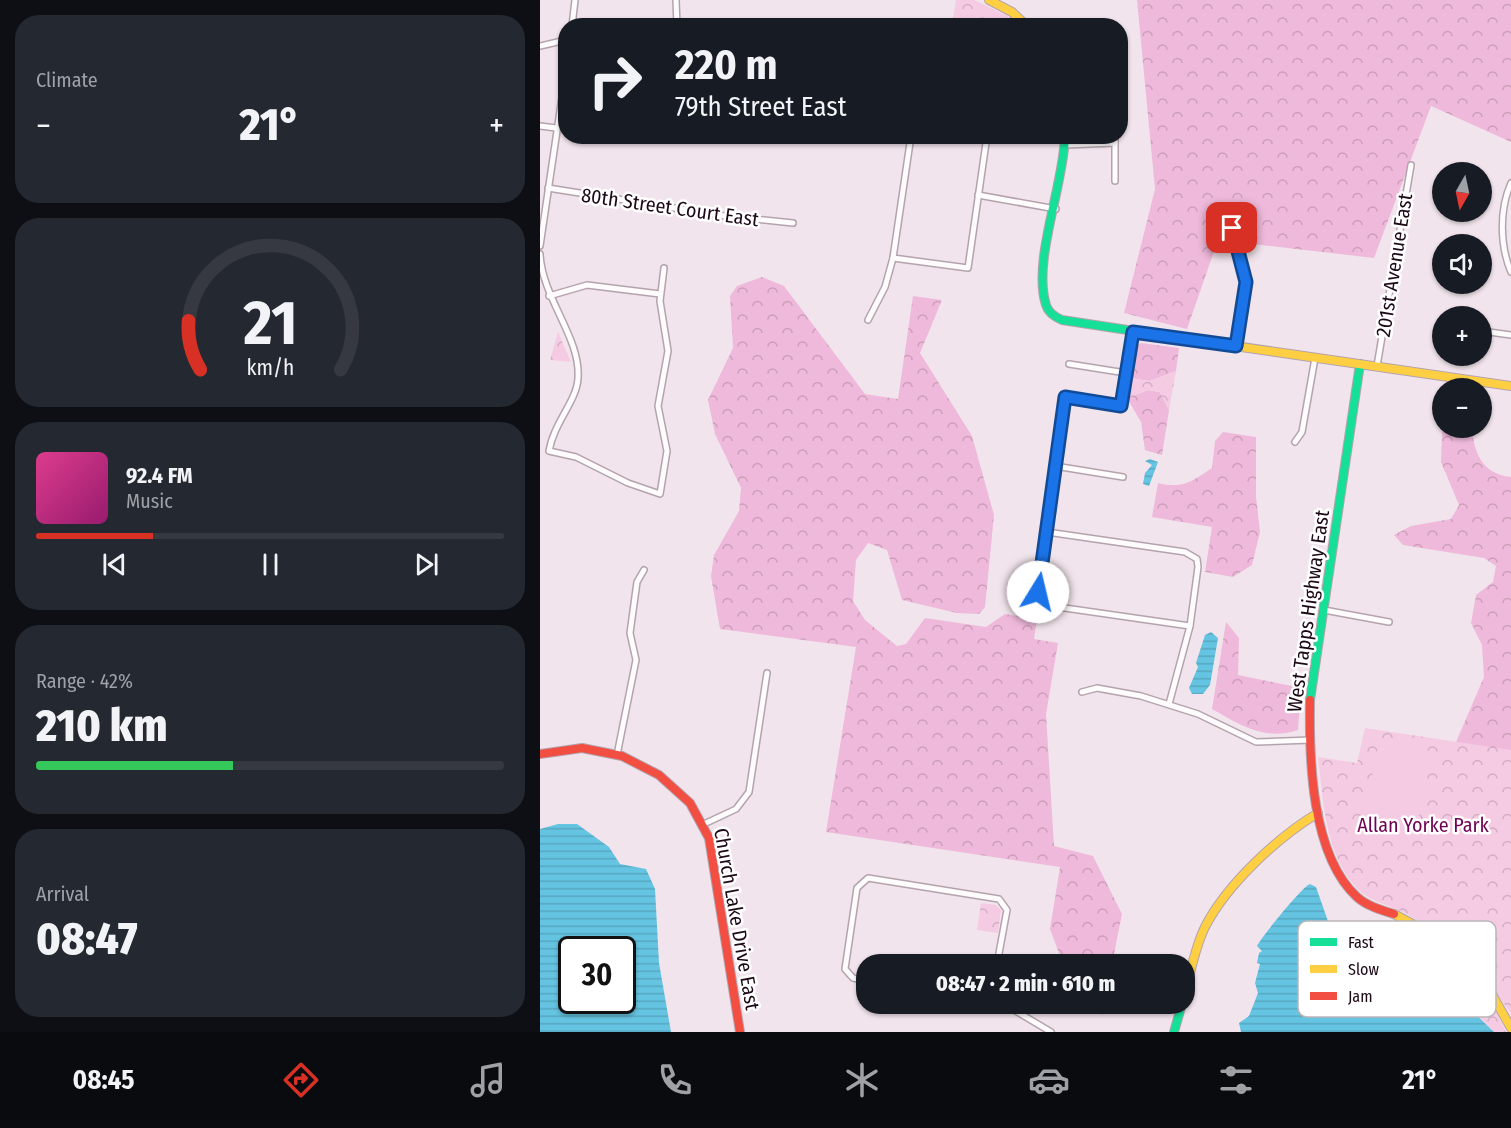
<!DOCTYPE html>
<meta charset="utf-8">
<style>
body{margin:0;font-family:"Fira Sans Condensed",sans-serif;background:#242831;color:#f1f3f6;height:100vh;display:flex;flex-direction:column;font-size:22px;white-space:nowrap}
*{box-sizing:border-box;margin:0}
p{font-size:20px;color:#9ea1a6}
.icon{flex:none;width:33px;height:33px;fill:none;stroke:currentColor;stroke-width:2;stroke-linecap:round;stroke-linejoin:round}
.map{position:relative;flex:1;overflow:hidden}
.side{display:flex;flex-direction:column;gap:15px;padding:15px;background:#0d0f14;width:540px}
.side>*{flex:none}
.hud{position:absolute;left:18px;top:18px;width:570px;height:126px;border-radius:24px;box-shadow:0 2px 4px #0004;background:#171b24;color:#f1f3f6;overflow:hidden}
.needle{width:39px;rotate:189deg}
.fabs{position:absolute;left:892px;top:162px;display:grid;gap:12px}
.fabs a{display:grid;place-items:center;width:60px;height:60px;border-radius:50%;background:#171b24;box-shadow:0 2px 4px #0004;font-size:30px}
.speed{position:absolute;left:18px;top:936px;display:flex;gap:12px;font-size:30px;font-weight:700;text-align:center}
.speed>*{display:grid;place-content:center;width:78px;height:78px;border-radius:50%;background:#171b24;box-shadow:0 2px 4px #0004;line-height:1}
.speed .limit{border:3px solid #111;border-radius:9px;background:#fff;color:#111}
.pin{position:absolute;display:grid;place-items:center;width:51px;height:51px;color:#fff;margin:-26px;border-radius:12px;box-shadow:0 3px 9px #0006}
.me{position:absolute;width:66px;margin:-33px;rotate:9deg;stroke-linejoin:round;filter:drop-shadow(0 0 4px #0008)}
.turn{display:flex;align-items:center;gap:21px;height:126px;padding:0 18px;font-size:27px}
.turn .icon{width:78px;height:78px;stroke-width:2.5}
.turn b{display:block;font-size:42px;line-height:51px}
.big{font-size:45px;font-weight:800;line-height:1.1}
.side .card{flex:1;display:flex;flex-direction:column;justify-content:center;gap:9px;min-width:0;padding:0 21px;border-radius:24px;background:#242831}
.side .dial{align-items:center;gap:0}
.dial svg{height:156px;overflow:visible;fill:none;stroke:#363941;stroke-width:7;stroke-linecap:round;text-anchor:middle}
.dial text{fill:#f1f3f6;stroke:none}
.song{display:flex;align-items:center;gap:18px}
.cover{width:72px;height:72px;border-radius:9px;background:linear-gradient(135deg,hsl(330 70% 55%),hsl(320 70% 35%))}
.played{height:6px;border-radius:3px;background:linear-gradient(90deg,#d93025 25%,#363941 25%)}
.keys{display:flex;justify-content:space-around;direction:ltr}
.heat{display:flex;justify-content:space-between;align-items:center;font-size:33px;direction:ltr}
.charge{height:9px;border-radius:4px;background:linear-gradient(90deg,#34c759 42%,#363941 0)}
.trip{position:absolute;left:316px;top:954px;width:339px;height:60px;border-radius:24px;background:#171b24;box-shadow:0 2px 4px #0004;font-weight:800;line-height:60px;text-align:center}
.dock{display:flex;height:96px;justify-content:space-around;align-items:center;background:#090b0e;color:#9ea1a6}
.dock .icon{width:42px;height:42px}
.dock .selected{color:#d93025}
.dock b{font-size:27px;color:#f1f3f6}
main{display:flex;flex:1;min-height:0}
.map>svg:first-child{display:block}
.forest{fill:url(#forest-crowns)}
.park{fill:url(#park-crowns)}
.pitch{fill:#f5cbe4}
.water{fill:url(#water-rules);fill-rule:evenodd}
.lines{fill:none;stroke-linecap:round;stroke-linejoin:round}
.street-casing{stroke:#b4a3ad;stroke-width:8}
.fast-casing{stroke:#b4a3ad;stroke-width:10}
.slow-casing{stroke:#b4a3ad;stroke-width:10}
.jam-casing{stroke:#b4a3ad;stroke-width:10}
.street{stroke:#fdfbfc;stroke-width:5}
.fast{stroke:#16e098;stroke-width:8}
.slow{stroke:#ffcf43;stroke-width:8}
.jam{stroke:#f24e42;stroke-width:8}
.route-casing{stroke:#114b97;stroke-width:15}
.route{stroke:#1a73e8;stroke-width:10}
.labels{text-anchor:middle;stroke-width:5;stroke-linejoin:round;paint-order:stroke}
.street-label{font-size:20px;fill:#1d0816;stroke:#fff}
.park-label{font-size:20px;fill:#6f0455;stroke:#fff}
.key{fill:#fff;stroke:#bbb5b9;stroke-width:1.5}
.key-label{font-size:16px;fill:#1d0816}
</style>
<main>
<section class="side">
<div class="card"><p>Climate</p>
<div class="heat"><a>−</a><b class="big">21°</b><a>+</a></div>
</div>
<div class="card dial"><svg viewBox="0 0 100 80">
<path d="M14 69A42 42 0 1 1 86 69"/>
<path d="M14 69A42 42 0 0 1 8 44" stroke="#d93025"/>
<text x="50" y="56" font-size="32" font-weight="700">21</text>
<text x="50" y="72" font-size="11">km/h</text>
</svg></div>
<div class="card">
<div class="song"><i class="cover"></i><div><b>92.4 FM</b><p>Music</p></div></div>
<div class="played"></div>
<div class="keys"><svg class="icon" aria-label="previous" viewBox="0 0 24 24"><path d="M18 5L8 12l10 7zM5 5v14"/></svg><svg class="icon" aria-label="pause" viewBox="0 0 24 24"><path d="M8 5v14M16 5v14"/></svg><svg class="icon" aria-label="next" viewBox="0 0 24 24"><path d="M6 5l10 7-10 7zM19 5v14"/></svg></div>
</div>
<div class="card"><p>Range · 42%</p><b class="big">210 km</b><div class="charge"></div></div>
<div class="card"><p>Arrival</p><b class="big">08:47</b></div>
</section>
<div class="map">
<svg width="971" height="1032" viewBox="0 0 971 1032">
<defs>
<pattern id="forest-crowns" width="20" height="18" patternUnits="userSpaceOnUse" patternTransform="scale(1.5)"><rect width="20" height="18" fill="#eeb9da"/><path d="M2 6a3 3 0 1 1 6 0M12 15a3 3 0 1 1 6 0" fill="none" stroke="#cc9eba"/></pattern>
<pattern id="park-crowns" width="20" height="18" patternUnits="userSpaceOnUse" patternTransform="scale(1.5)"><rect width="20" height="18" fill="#f5cbe4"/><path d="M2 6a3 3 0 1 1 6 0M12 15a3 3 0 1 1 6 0" fill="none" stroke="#d2adc3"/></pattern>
<pattern id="water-rules" width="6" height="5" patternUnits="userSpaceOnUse" patternTransform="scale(1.5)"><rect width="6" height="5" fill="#65c4e1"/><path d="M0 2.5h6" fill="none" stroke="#57a7c0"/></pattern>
</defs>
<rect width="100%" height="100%" fill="#f2e4ec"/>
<g class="forest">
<path d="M 597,0 L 971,0 L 971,142 L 891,106 L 834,258 L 678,240 L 647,329 L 584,313 L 615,189 Z"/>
<path d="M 222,277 L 244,286 L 325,394 L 358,399 L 373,296 L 402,300 L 380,353 L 432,436 L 454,515 L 445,607 L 439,614 L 417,613 L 362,600 L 347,550 L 328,543 L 316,560 L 313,601 L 325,620 L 357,646 L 366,644 L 385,618 L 446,627 L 465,614 L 497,619 L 494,639 L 518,643 L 506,714 L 514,846 L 553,856 L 582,914 L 572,964 L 523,964 L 510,929 L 520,867 L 286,832 L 316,647 L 180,629 L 171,576 L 174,555 L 199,511 L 201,488 L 175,434 L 168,400 L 193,348 L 190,296 L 197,286 Z"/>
<path d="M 601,343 L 639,348 L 636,371 L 610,381 L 590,378 L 597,346 Z"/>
<path d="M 608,390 L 620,392 L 629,410 L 622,455 L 605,450 L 601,422 L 587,398 Z"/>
<path d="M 903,401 L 903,428 L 932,428 C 934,453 942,474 971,477 L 971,801 L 913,749 L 944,677 L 942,645 L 931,623 L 936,595 L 953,582 L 956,566 L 944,558 L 863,545 L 854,535 L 871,526 L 911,519 L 919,505 L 901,462 Z"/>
<path d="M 683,432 L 716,437 L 716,496 L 720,532 L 712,565 L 693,577 L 665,572 L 672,527 L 612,517 L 618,483 C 643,489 651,482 672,468 L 675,441 Z"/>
<path d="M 686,622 L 699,638 L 698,675 L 761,688 L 758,730 C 725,741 700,725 672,709 Z"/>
<path d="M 540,1004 L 565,1004 L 563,1015 Z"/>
</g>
<g class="park">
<path d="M 416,0 L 434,0 L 472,18 L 474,25 L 412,26 Z"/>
<path d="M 18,332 L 31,362 L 10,360 Z"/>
<path d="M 636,371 L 629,410 L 620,392 L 608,390 L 587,398 L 590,378 L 610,381 Z"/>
<path d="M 825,728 L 971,750 L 971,1014 C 951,982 902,934 869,915 C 849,904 828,903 813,884 C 785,850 783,799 778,757 L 817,763 Z"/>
<path d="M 441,903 L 456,905 L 461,910 L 458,933 L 437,930 Z"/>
<path d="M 900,953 L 951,1001 L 966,1032 L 954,1032 L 905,984 L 898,986 Z"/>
</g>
<path class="pitch" d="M 839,742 L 891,751 L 875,839 L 821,830 Z"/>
<g class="water">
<path d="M 610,459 L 618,462 L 609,486 L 603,484 L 605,473 L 612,465 L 605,461 Z"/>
<path d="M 671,632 L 678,638 L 670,685 L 663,694 L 652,694 L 649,688 L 658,667 L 656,663 L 665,635 Z"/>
<path d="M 18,824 L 37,824 L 69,847 L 80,864 L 106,869 L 115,889 L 119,963 L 131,1032 L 0,1032 L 0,829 ZM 32,950 L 82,950 L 82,1000 L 32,1000 Z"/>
<path d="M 770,884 L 776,887 L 796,944 L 821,987 L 846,1005 L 870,1007 L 894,998 L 898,986 L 903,983 L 954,1032 L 701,1032 L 699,1023 L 709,1016 L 718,993 L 715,983 L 720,964 L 717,963 L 719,953 L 722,951 L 717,946 C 722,936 764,885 770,884 Z"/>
</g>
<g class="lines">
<g class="street-casing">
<g id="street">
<path d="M 136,0 L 137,26"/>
<path d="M 32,26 L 35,0"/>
<path d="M 0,46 L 26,40"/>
<path d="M 0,126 L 16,128"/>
<path d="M 526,145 L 575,143"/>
<path d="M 575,181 L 575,136"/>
<path d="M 971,183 C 959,210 960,246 971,272"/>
<path d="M 8,188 L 185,216 L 253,223"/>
<path d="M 438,195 L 516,209"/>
<path d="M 692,228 L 707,282 L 696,346"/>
<path d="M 0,246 L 26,70"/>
<path d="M 0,254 C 2,298 41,338 38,378 C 37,401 14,422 9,451 L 36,457 L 88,483 L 120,494 L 127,451 L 118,406 L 128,351 L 120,301 L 124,268"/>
<path d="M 353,258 L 428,268 L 447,136"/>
<path d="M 9,296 L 47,285 L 120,294"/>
<path d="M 328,320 L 345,287 L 353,258 L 371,136"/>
<path d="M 942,331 L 971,335"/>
<path d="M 593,332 L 581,406 L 525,397 L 498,596 L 502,602 L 511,606 L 650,626"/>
<path d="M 529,364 L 586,373"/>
<path d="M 837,366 L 871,165"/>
<path d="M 755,442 L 762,432 L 775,358"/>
<path d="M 515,466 L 583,477"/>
<path d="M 507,532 L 645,552 L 657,559 L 658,567 L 650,626 L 629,704"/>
<path d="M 784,610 L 849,622"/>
<path d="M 542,692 L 557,688 L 601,696 L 658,714 L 716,742 L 771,740"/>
<path d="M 77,755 L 96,660 L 90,633 L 97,582 L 104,570"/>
<path d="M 164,824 L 196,809 L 209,792 L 227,673"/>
<path d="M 327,981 L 313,978 L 305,969 L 317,888 L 328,878 L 459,899 L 467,910 L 457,964"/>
<path d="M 464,1004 L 511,1032"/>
</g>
</g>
<g class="fast-casing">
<g id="fast">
<path d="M 525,136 C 524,185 492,261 506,305 C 508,312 515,317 522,320 L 660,341"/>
<path d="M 770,700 L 820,364"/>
<path d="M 634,1032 L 642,1004"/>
</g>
</g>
<g class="slow-casing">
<g id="slow">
<path d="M 449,0 L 472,12 L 487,26"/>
<path d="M 660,341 L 971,386"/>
<path d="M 854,914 L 880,928 L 954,998 L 971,1028"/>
<path d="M 645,993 C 651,971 655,947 665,927 C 687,884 738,837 778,813"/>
</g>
</g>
<g class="jam-casing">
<g id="jam">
<path d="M 770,700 C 769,758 771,855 817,897 C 827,906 841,910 854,914"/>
<path d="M 0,754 L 42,748 L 82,756 L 119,775 L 150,803 L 169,838 L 200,1032"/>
</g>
</g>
<use href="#street" class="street"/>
<use href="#fast" class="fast"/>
<use href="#slow" class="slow"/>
<use href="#jam" class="jam"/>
</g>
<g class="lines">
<g class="route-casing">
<path id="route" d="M 498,592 L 525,397 L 581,406 L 593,332 L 696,346 L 706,282 L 692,228"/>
</g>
<use href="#route" class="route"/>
</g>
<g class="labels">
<g class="street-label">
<text transform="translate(130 207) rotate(8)" y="7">80th Street Court East</text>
<text transform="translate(854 265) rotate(-81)" y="7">201st Avenue East</text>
<text transform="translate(768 611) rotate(-82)" y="7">West Tapps Highway East</text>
<text transform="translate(197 919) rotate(80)" y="7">Church Lake Drive East</text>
</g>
<g class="park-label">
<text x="883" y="832">Allan Yorke Park</text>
</g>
</g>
<rect x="758" y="921" width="198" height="96" rx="9" class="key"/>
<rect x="770" y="938" width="27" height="8" fill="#16e098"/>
<rect x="770" y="965" width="27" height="8" fill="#ffcf43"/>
<rect x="770" y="992" width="27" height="8" fill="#f24e42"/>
<g class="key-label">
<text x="808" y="948">Fast</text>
<text x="808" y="975">Slow</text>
<text x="808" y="1002">Jam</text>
</g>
</svg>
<div class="fabs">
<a><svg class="needle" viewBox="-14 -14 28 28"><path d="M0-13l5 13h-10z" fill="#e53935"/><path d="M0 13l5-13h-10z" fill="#9ea1a6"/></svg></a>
<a><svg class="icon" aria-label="sound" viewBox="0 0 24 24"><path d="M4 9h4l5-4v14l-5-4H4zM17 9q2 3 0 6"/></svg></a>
<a>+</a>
<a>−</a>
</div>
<div class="speed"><div class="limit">30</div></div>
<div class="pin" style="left:692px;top:228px;background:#d93025"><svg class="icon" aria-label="arrive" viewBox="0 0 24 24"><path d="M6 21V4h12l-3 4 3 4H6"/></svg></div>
<svg class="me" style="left:498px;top:592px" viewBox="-20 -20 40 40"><circle r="19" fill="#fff"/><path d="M0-13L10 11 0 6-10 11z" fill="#1a73e8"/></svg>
<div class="trip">08:47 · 2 min · 610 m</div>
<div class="hud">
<div class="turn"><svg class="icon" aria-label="right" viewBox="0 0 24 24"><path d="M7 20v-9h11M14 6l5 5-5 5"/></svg><div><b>220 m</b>79th Street East</div></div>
</div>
</div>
</main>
<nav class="dock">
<b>08:45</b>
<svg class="icon selected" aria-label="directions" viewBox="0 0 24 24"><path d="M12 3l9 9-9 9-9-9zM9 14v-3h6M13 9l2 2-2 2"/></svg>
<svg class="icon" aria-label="music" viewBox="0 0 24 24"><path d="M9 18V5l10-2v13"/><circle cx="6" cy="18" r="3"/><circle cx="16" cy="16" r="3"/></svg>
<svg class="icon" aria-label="phone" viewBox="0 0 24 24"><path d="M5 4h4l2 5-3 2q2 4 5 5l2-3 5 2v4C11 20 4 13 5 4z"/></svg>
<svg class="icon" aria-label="climate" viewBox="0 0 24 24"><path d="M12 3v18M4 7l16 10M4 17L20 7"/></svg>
<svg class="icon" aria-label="car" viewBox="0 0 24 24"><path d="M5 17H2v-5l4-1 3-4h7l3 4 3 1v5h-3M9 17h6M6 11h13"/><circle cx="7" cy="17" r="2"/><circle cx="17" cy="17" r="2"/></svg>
<svg class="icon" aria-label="filters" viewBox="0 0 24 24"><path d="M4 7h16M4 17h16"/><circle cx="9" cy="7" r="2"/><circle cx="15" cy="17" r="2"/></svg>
<b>21°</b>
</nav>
